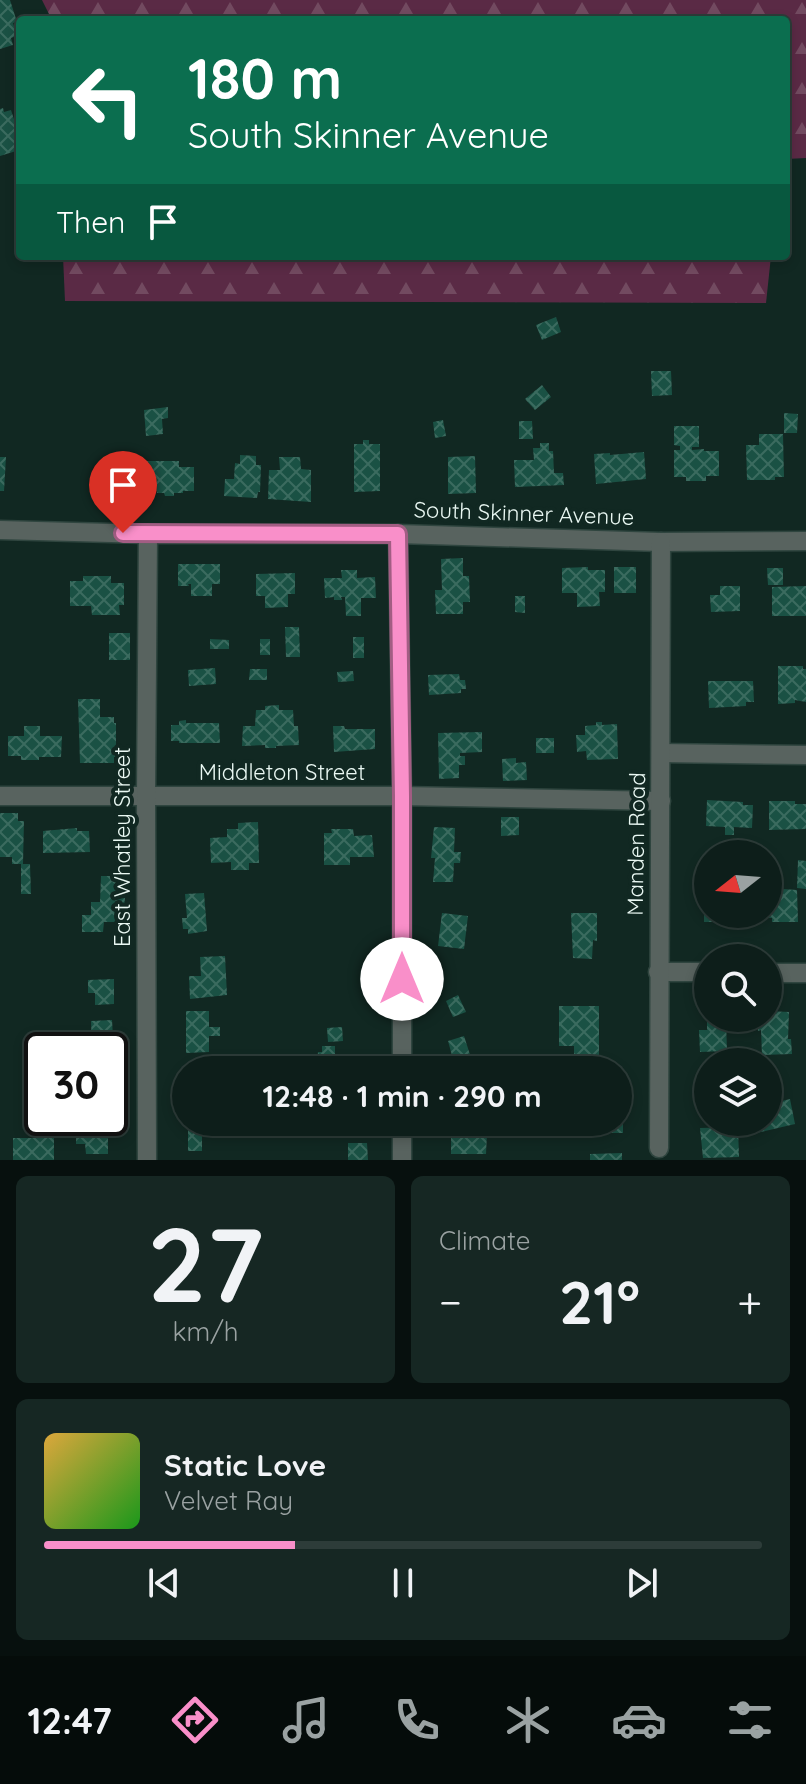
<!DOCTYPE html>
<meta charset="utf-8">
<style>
body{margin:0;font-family:Quicksand,sans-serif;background:#162723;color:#f1f3f6;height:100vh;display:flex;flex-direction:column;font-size:30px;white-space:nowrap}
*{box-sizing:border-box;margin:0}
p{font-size:26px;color:#9aa2a2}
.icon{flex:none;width:44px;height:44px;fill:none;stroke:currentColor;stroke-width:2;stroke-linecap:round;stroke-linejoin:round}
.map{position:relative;height:1160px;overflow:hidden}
.sheet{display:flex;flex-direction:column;gap:16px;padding:16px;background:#07100e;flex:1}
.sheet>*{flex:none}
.banner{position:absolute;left:16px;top:16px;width:774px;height:244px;border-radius:8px;box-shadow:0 4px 12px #0003,0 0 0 2px #2d3c39;background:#0b6e4f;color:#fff;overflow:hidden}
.needle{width:52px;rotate:253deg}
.tools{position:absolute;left:694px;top:840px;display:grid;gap:16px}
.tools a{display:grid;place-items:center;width:88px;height:88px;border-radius:50%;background:#0d1e1a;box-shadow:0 4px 12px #0003,0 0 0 2px #2d3c39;font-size:40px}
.speed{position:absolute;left:24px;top:1032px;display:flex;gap:16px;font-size:40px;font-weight:700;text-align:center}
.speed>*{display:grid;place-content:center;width:104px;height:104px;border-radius:50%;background:#0d1e1a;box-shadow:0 4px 12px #0003,0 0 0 2px #2d3c39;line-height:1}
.speed .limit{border:4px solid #111;border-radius:12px;background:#fff;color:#111}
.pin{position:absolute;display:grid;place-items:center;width:68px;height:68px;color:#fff;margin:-82px -34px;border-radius:50% 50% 50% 0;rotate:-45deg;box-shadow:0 0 8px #0007}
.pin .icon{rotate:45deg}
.me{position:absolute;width:88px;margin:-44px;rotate:0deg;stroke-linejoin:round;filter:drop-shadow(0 0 6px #0008)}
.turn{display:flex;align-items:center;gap:28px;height:168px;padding:0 40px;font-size:36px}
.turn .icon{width:104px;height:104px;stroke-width:2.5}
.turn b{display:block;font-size:56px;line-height:68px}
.then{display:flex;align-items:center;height:76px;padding:0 40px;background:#0003;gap:16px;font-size:30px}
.big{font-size:60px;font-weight:700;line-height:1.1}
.sheet .widget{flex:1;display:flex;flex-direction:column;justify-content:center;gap:12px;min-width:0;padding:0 28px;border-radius:12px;background:#162723}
.sheet .dial{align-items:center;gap:0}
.dial b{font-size:104px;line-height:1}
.song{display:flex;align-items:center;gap:24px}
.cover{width:96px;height:96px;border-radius:12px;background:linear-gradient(135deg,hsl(40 70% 55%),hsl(120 70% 35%))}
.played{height:8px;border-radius:4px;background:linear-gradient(90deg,#f98fc9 35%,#2d3c39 35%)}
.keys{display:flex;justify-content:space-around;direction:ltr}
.heat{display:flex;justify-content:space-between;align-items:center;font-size:44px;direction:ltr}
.sheet .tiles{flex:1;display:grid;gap:16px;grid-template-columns:1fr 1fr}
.widget:last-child{grid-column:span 2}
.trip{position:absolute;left:172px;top:1056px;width:460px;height:80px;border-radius:40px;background:#0d1e1a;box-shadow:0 4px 12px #0003,0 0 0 2px #2d3c39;font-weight:700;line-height:80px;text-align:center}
.tab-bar{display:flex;height:128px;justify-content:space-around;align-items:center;background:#050c0a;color:#9aa2a2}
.tab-bar .icon{width:56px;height:56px}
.tab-bar .current{color:#f98fc9}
.tab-bar b{font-size:36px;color:#f1f3f6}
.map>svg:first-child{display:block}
.forest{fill:url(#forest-firs)}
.building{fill:url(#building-cross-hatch)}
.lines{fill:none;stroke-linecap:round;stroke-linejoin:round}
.minor-casing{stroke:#2f453f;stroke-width:21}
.minor{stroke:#58635f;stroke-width:18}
.route-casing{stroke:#a25d83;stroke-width:20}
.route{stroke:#f98fc9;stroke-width:14}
.labels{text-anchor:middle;stroke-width:8;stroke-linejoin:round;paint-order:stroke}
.street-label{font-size:22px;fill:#eaf8f3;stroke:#112822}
</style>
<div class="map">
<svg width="806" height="1160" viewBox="0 0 806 1160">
<defs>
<pattern id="forest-firs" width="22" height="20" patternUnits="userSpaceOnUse" patternTransform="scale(2)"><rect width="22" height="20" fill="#5a2a45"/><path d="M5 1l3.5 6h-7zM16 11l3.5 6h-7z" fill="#724a60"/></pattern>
<pattern id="building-cross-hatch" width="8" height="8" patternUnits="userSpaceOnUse" patternTransform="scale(2)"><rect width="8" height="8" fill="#1a5144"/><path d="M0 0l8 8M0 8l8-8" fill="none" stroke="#3b6b5f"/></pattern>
</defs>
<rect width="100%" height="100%" fill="#112822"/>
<g class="forest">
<path d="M 42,0 L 806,0 L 806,158 L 786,159 L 786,20 L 52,20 Z"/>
<path d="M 63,256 L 771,256 L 766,303 L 65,301 Z"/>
</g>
<g class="building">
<path d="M 0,0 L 10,0 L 17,22 L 13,23 L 17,36 L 11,38 L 13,45 L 0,49 Z"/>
<path d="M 3,108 L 4,112 L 11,110 L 20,138 L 20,144 L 14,146 L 16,151 L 0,156 L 0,109 Z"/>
<path d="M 556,317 L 561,332 L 542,340 L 536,325 Z"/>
<path d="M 651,371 L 671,371 L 672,395 L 652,396 Z"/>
<path d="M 542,385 L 551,397 L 535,410 L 525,399 Z"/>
<path d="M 168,407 L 168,418 L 162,419 L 163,434 L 146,436 L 144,410 Z"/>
<path d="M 784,413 L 798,414 L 797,433 L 784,433 Z"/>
<path d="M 443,420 L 446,436 L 435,438 L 433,422 Z"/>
<path d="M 519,421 L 532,421 L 533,439 L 519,439 Z"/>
<path d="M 674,426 L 699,426 L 699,447 L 692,447 L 692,450 L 704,449 L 704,451 L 719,451 L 719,476 L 706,476 L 706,481 L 686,481 L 686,477 L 674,477 L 674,450 L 680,450 L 680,446 L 674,445 Z"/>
<path d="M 759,434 L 783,434 L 784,477 L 775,477 L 775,480 L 747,480 L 746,445 L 759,445 Z"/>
<path d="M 363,440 L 369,440 L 369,444 L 380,444 L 380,491 L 354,492 L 354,444 L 363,444 Z"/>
<path d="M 540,443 L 549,443 L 549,451 L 553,451 L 554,473 L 563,473 L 564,485 L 515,487 L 514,460 L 534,460 L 533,448 L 540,448 Z"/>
<path d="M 644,452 L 646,479 L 596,484 L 594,454 L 610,453 L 610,455 Z"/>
<path d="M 240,455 L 256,456 L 256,465 L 261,465 L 260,492 L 258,492 L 257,498 L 224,496 L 225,479 L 234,479 L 235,463 L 240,464 Z"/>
<path d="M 475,456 L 476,493 L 448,494 L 448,457 Z"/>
<path d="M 0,457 L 6,457 L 4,491 L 0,491 Z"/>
<path d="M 279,457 L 300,457 L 301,469 L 311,470 L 311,502 L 268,499 L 269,470 L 280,470 Z"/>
<path d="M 145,461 L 179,461 L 179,467 L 194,467 L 194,491 L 183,491 L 183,493 L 174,493 L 174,496 L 165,496 L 164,493 L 157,493 L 157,491 L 145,491 Z"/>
<path d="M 463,558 L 463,576 L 469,576 L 470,602 L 463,602 L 463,614 L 436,614 L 435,590 L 442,590 L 441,559 Z"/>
<path d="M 178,564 L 220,564 L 220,584 L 212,584 L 212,596 L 191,596 L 191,584 L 188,584 L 189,586 L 178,586 Z"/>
<path d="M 588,567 L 588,570 L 605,570 L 605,592 L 599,592 L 600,606 L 577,607 L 577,593 L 562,593 L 562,568 Z"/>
<rect x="614" y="567" width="22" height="26"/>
<path d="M 767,568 L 783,568 L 783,585 L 768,585 Z"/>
<path d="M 341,570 L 357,570 L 357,578 L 375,577 L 376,598 L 361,598 L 361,616 L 346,616 L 345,597 L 341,597 L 342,600 L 334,600 L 334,597 L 325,598 L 324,578 L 342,578 Z"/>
<path d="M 295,573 L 295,594 L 288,594 L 288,607 L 265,608 L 265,596 L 256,596 L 256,574 Z"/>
<path d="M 83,576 L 111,576 L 111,583 L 124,583 L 124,605 L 119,605 L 120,615 L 92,615 L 91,606 L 70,606 L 70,581 L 83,581 Z"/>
<path d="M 720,586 L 740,586 L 740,611 L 711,612 L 710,595 L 720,595 Z"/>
<path d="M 806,586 L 806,616 L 772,616 L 772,587 Z"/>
<path d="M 515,596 L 525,596 L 525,613 L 515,612 Z"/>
<path d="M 285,627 L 299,627 L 300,657 L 286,657 Z"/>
<rect x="109" y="633" width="21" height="27"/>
<rect x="353" y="637" width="11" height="21"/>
<path d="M 210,639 L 229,640 L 229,649 L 210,649 Z"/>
<rect x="260" y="639" width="10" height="16"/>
<path d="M 778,666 L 803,666 L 803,669 L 806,669 L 806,702 L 795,700 L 795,703 L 778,704 Z"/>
<path d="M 215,668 L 216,684 L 189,686 L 188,670 Z"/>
<path d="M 250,669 L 267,669 L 267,680 L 249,680 Z"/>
<path d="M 353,671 L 354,681 L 338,682 L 337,672 Z"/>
<path d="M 459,674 L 460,680 L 465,680 L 466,689 L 461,689 L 461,693 L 429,695 L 428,675 Z"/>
<path d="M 708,681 L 753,681 L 754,702 L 746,702 L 746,706 L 709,708 Z"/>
<path d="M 78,699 L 100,699 L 100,717 L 114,717 L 114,723 L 116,723 L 116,757 L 114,757 L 114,763 L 80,763 Z"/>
<path d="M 279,705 L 279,710 L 293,710 L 294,726 L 298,726 L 299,745 L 276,746 L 276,748 L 265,748 L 265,745 L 242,746 L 243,726 L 255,726 L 256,710 L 265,710 L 265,706 Z"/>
<path d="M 186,720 L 186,723 L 219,723 L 220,743 L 179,743 L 179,741 L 171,741 L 171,725 L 179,725 L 179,721 Z"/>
<path d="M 596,722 L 602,722 L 602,725 L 617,724 L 618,759 L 587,760 L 586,751 L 577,752 L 576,735 L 585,735 L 585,726 L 596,725 Z"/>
<path d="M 24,726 L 40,726 L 40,736 L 62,736 L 61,757 L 39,757 L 39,760 L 21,760 L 21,756 L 8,756 L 8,736 L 24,736 Z"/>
<path d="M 333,726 L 344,726 L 345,729 L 375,729 L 375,749 L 334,752 Z"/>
<path d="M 482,732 L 482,752 L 460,753 L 460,756 L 465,756 L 465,765 L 459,765 L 459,778 L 439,779 L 438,733 Z"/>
<rect x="536" y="738" width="18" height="15"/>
<path d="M 516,758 L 516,763 L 526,762 L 527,780 L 503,781 L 502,759 Z"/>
<path d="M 707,800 L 743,802 L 743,805 L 753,805 L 752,828 L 734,827 L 734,835 L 725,835 L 725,827 L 706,826 Z"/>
<path d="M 769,801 L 795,801 L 795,804 L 806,804 L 806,829 L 769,830 Z"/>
<path d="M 0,813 L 18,813 L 18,821 L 24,821 L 23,864 L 12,864 L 12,857 L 0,857 Z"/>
<path d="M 501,817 L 519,817 L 519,835 L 501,836 Z"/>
<path d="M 258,822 L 259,863 L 249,863 L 249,870 L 231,870 L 231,862 L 211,863 L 210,838 L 227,837 L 227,829 L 238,829 L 238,823 Z"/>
<path d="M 434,827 L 455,828 L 454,852 L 461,852 L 460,863 L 454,863 L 453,882 L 433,882 L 435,858 L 431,858 Z"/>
<path d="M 77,828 L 77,831 L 89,831 L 90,852 L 43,853 L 43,831 Z"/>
<path d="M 331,829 L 353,829 L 354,836 L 372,835 L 374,857 L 350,857 L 350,865 L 324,865 L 324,833 L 332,833 Z"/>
<path d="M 798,860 L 806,861 L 806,889 L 797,888 Z"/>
<path d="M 21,864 L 30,864 L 31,894 L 21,894 Z"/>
<path d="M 698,873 L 708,873 L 708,914 L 728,914 L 728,922 L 704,922 L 704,908 L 701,908 L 701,895 L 698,895 Z"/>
<path d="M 101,876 L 123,876 L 122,898 L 125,898 L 123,922 L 104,922 L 103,932 L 82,932 L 82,915 L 91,915 L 91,902 L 100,902 Z"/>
<path d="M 768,888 L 797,890 L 798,922 L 772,922 L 772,918 L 764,918 L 764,914 L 768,914 Z"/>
<path d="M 204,893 L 207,931 L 188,934 L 188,929 L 183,929 L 182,918 L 187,918 L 185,894 Z"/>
<path d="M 442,913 L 468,916 L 464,949 L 438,946 Z"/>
<path d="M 571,913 L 597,913 L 597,941 L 593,940 L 592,959 L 573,958 Z"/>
<path d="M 225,956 L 227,995 L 190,999 L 189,976 L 201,976 L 200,957 Z"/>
<path d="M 114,979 L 114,1004 L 95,1005 L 95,993 L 88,993 L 88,980 Z"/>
<path d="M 458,995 L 466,1012 L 453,1017 L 446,1001 Z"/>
<path d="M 559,1006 L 599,1006 L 599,1065 L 574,1065 L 574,1046 L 559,1046 Z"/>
<path d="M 186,1011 L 209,1011 L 209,1027 L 220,1027 L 220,1036 L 209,1036 L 209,1052 L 186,1053 Z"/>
<path d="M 768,1011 L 789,1012 L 788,1039 L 791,1039 L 792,1054 L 762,1055 L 761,1030 L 758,1031 L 757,1018 L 768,1018 Z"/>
<path d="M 707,1018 L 726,1018 L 727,1051 L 700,1052 L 699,1030 L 707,1030 Z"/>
<path d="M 112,1020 L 113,1037 L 117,1037 L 117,1047 L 113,1047 L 114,1067 L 110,1067 L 110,1050 L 92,1050 L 91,1021 Z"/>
<path d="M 342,1027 L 343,1041 L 328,1042 L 327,1028 Z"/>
<path d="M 464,1036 L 474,1067 L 456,1070 L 448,1041 Z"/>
<path d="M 322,1046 L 335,1046 L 335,1061 L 340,1061 L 340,1070 L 322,1070 L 323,1062 L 317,1062 L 318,1052 L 322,1052 Z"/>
<path d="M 772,1083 L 775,1094 L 781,1093 L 782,1101 L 790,1099 L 795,1124 L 757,1133 L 755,1122 L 768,1122 L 768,1084 Z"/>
<path d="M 110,1110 L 118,1110 L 119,1127 L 108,1128 L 108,1154 L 86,1154 L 85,1144 L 76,1144 L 76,1129 L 84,1129 L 84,1118 L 110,1118 Z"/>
<path d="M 618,1114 L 623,1114 L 623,1133 L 606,1133 L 606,1127 L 586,1127 L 586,1122 L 618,1122 Z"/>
<path d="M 347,1122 L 370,1122 L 370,1132 L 347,1133 Z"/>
<path d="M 738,1127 L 739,1157 L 703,1158 L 700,1128 Z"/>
<path d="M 188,1130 L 202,1131 L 202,1151 L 188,1151 Z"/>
<path d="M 451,1134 L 487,1134 L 486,1154 L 451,1154 Z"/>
<rect x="13" y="1138" width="41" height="22"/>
<path d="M 348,1143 L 367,1143 L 368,1160 L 348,1160 Z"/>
<path d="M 622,1153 L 622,1160 L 590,1160 L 590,1154 Z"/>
</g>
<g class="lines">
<g class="minor-casing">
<g id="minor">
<path d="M 0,530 L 148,534 L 398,534 L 661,542 L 806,541"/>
<path d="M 398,534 L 402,796 L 402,1070"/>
<path d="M 661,753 L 806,755"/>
<path d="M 0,796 L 402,796 L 661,801"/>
<path d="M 658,972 L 708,972"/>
<path d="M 768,973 L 806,973"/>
<path d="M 659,1148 L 661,542"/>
<path d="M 147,1160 L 146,795 L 148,534"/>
<path d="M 402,1160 L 402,1122"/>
</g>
</g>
<use href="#minor" class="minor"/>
</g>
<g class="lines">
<g class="route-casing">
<path id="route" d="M 123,533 L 398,534 L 402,796 L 402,979"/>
</g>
<use href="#route" class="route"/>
</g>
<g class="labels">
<g class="street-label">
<text transform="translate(524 513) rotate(2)" y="8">South Skinner Avenue</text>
<text x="282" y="780">Middleton Street</text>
<text transform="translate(636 844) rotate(-89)" y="8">Manden Road</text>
<text transform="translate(122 847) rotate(-90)" y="8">East Whatley Street</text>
</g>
</g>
</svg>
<div class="tools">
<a><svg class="needle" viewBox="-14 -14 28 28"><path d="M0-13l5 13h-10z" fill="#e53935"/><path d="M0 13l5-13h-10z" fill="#9aa2a2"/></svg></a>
<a><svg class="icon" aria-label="search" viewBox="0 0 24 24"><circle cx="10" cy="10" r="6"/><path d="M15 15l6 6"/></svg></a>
<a><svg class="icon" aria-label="layers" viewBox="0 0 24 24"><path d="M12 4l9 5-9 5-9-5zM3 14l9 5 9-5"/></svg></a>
</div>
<div class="speed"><div class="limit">30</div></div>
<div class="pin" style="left:123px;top:533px;background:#d93025"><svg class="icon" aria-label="arrive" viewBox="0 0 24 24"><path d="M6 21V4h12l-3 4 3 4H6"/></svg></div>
<svg class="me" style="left:402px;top:979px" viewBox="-20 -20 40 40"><circle r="19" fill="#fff"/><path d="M0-13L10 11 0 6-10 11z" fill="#f98fc9"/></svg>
<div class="trip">12:48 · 1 min · 290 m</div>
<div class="banner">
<div class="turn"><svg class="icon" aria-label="left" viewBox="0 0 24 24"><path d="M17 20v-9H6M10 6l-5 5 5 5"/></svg><div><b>180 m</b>South Skinner Avenue</div></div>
<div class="then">Then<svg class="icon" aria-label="arrive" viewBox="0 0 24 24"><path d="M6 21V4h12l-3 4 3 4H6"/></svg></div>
</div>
</div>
<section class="sheet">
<div class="tiles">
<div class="widget dial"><b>27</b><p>km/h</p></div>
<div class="widget"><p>Climate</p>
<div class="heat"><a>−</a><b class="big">21°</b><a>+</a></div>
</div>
<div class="widget">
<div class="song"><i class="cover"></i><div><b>Static Love</b><p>Velvet Ray</p></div></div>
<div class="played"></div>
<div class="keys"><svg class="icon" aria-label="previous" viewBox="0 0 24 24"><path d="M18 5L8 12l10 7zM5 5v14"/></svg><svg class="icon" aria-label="pause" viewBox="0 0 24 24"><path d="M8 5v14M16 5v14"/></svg><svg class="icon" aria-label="next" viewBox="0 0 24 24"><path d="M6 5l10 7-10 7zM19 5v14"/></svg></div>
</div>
</div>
</section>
<nav class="tab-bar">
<b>12:47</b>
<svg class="icon current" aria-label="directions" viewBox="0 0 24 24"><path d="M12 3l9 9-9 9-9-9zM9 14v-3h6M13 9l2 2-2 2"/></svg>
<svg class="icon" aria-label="music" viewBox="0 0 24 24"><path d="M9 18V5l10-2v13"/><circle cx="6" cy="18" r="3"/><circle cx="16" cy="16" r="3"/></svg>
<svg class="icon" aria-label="phone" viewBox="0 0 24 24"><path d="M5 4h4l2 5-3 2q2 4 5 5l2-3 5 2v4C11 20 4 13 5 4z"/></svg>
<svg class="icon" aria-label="climate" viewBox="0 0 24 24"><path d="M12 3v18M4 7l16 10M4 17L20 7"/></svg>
<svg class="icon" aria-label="car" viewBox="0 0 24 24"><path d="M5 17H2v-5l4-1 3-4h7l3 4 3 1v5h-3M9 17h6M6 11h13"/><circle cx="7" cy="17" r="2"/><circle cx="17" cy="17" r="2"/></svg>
<svg class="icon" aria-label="filters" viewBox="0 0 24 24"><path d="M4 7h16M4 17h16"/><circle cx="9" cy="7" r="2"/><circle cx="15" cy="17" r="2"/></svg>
</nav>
